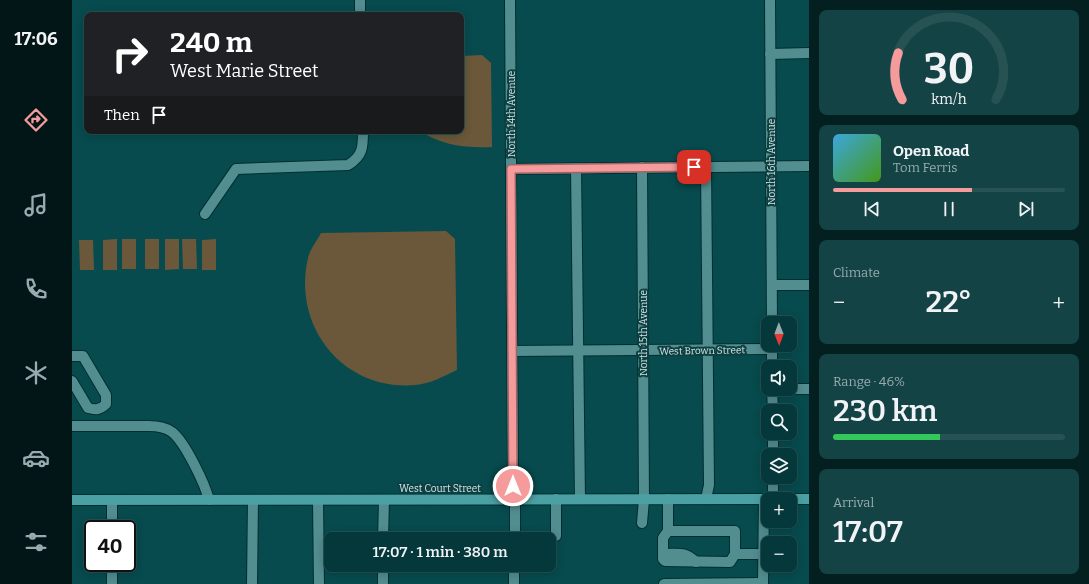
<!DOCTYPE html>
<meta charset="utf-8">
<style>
body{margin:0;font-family:Bitter,serif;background:#134345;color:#f1f3f6;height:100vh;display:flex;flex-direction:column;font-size:15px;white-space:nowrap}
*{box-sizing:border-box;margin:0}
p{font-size:13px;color:#97acaf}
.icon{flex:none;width:22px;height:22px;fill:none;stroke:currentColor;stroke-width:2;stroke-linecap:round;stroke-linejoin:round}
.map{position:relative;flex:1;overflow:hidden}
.panel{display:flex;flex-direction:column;gap:10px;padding:10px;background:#031f20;width:280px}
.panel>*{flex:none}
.top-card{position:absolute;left:12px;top:12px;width:380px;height:122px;border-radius:8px;box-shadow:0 2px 10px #0003,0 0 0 1px #265254;background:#202124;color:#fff;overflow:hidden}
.needle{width:26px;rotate:179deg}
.fabs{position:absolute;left:689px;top:316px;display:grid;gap:8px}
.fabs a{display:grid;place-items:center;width:36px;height:36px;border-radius:8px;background:#05383a;box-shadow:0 2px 10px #0003,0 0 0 1px #265254;font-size:20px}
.speed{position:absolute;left:12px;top:520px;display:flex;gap:8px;font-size:20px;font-weight:700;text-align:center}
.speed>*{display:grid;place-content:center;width:52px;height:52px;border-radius:50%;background:#05383a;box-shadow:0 2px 10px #0003,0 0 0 1px #265254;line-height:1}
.speed .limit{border:2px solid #111;border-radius:6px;background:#fff;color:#111}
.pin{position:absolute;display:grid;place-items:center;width:34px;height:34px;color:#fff;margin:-17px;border-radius:8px;box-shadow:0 2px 6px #0006}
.me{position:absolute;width:44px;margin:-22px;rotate:0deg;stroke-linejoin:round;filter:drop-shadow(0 0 3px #0008)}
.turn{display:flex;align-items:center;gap:14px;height:84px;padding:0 20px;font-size:18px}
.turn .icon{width:52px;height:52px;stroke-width:2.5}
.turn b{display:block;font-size:28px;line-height:34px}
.then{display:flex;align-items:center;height:38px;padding:0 20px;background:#0003;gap:8px;font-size:15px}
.big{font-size:30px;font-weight:600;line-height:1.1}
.panel .widget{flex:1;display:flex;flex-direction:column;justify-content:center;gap:6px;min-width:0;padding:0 14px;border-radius:8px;background:#134345}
.panel .dial{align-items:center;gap:0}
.dial svg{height:104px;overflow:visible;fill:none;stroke:#265254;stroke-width:7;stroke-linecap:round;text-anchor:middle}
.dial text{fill:#f1f3f6;stroke:none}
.song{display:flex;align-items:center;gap:12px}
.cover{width:48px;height:48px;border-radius:6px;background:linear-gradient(135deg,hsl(200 70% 55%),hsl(100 70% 35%))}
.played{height:4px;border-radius:2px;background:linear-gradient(90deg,#f59b9c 60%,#265254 60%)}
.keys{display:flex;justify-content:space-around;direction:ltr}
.heat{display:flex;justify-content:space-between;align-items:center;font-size:22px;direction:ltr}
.charge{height:6px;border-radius:3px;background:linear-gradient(90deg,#34c759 46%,#265254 0)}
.trip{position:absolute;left:252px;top:532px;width:232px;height:40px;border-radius:8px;background:#05383a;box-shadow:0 2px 10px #0003,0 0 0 1px #265254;font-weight:600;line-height:40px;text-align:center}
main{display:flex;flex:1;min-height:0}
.dock{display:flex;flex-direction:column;width:72px;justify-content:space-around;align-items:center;background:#021617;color:#97acaf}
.dock .icon{width:28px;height:28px}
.dock .on{color:#f59b9c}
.dock b{font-size:18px;color:#f1f3f6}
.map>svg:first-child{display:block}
.green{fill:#6b583a}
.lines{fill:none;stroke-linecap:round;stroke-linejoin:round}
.minor-casing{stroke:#002f31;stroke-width:12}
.major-casing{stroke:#002f31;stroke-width:12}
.minor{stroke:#528d8f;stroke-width:10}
.major{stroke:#4ba0a3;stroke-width:10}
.route-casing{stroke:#9f6565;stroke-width:10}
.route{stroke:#f59b9c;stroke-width:7}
.labels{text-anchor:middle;stroke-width:4;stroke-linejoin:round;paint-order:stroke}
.street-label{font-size:10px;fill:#cbe8e9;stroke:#103f41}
</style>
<main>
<nav class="dock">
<b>17:06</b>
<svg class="icon on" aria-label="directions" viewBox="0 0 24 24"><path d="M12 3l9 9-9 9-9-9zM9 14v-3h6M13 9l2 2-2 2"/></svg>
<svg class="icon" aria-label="music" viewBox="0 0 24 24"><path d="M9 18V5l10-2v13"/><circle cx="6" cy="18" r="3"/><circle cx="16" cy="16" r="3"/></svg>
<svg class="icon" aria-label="phone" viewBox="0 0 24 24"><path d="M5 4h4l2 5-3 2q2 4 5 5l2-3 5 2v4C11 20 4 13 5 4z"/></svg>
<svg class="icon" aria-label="climate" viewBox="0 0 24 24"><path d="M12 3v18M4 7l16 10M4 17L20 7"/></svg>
<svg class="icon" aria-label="car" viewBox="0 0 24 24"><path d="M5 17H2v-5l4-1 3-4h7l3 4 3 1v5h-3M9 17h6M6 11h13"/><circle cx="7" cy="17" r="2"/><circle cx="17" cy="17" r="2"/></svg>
<svg class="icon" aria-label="filters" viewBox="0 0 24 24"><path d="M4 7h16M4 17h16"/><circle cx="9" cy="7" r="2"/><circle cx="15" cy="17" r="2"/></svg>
</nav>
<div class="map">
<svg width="737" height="584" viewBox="0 0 737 584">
<rect width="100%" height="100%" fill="#074b4e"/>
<g class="green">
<path d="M 410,55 L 419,63 L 420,147 C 394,148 371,146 348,131 L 389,131 L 389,56 Z"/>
<path d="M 374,231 L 383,239 L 385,370 C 372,376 358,384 343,385 C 271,391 220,326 236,258 C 238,249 245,241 249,233 Z"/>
<path d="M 45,239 L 45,270 L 31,270 L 31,240 Z"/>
<rect x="50" y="239" width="14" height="30"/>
<rect x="73" y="239" width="14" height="30"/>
<path d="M 93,239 L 107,239 L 107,269 L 93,270 Z"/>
<path d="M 110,239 L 124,239 L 125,269 L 111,269 Z"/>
<path d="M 144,239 L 144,270 L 130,270 L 130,240 Z"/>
<path d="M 7,240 L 21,240 L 22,270 L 8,270 Z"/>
</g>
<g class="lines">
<g class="minor-casing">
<g id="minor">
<path d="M 288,0 L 288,15"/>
<path d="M 438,0 L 441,486 L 443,499 L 443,539"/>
<path d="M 698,0 L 700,323"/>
<path d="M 698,54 L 737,53"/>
<path d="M 570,167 L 572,499 L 570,523"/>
<path d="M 504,168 L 508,499"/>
<path d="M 439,169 L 737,166"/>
<path d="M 133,214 L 164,169 L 276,165 C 291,156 291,147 291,131"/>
<path d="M 700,285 L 737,285"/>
<path d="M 700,345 L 700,367"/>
<path d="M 440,351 L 700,349"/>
<path d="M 0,356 L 11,356 L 34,395 L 34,404 C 28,410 24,410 16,408 L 0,381"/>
<path d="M 700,389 L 701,411"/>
<path d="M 718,389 L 737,389"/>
<path d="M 0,426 L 77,426 C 86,426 93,427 100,432 C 113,442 133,484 137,500"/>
<path d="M 701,433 L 701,455"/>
<path d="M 701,477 L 701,499"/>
<path d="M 596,499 L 596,531 L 663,531 L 663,554 L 691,554"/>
<path d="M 634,499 L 637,485 L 634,167"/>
<path d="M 246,500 L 247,584"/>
<path d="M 40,529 L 40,500"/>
<path d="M 596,531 L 591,538 L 591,559 L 593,561 L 658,562 L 663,554"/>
<path d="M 484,536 L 484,499"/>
<path d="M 311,539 L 312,500"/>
<path d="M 591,554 C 607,554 612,551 624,562"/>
<path d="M 40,584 L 40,563"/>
<path d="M 180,584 L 181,500"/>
<path d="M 311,584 L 311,565"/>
<path d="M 442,584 L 442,565"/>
<path d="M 592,584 L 691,583"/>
<path d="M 691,584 L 692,499"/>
</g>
</g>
<g class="major-casing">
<path id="major" d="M 0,500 L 737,499"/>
</g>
<use href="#minor" class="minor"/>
<use href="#major" class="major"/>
</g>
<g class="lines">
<g class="route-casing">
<path id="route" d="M 441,486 L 439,169 L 622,167"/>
</g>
<use href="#route" class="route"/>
</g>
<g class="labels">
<g class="street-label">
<text transform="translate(439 114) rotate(-90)" y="4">North 14th Avenue</text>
<text transform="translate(699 162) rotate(-90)" y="4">North 16th Avenue</text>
<text transform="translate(571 333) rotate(-90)" y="4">North 15th Avenue</text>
<text transform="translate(630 350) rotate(-1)" y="4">West Brown Street</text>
<text x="368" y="492">West Court Street</text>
</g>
</g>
</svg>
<div class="fabs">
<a><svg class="needle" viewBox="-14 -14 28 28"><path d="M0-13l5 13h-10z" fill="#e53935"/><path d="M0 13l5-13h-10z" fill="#97acaf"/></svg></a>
<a><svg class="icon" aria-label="sound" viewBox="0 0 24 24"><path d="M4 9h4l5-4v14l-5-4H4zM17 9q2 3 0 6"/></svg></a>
<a><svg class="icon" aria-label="search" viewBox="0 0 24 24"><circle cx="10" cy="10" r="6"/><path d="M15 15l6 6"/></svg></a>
<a><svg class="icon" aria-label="layers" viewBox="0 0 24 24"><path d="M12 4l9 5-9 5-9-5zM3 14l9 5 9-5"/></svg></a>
<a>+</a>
<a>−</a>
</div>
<div class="speed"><div class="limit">40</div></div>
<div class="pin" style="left:622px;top:167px;background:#d93025"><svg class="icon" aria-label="arrive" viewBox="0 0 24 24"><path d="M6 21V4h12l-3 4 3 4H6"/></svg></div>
<svg class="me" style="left:441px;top:486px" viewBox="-20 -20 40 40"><circle r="17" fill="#f59b9c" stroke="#fff" stroke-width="3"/><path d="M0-11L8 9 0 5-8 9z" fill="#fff"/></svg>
<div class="trip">17:07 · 1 min · 380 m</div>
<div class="top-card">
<div class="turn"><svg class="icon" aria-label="right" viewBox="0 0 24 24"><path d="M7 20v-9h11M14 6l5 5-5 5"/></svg><div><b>240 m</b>West Marie Street</div></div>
<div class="then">Then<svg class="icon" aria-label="arrive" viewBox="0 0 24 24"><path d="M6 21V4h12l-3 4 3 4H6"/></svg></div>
</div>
</div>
<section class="panel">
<div class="widget dial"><svg viewBox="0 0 100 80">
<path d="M14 69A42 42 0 1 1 86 69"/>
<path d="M14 69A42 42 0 0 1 11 33" stroke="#f59b9c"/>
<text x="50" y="56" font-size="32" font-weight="700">30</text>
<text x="50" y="72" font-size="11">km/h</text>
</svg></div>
<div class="widget">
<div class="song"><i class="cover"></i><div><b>Open Road</b><p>Tom Ferris</p></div></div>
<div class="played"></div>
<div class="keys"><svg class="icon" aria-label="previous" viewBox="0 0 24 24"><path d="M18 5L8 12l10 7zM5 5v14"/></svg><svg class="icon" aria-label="pause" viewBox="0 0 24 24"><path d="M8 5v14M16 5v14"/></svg><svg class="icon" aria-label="next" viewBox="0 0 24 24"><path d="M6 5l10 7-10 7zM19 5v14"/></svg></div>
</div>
<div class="widget"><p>Climate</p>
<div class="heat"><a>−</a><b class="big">22°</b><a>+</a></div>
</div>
<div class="widget"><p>Range · 46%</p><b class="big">230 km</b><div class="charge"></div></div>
<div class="widget"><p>Arrival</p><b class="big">17:07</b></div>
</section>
</main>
